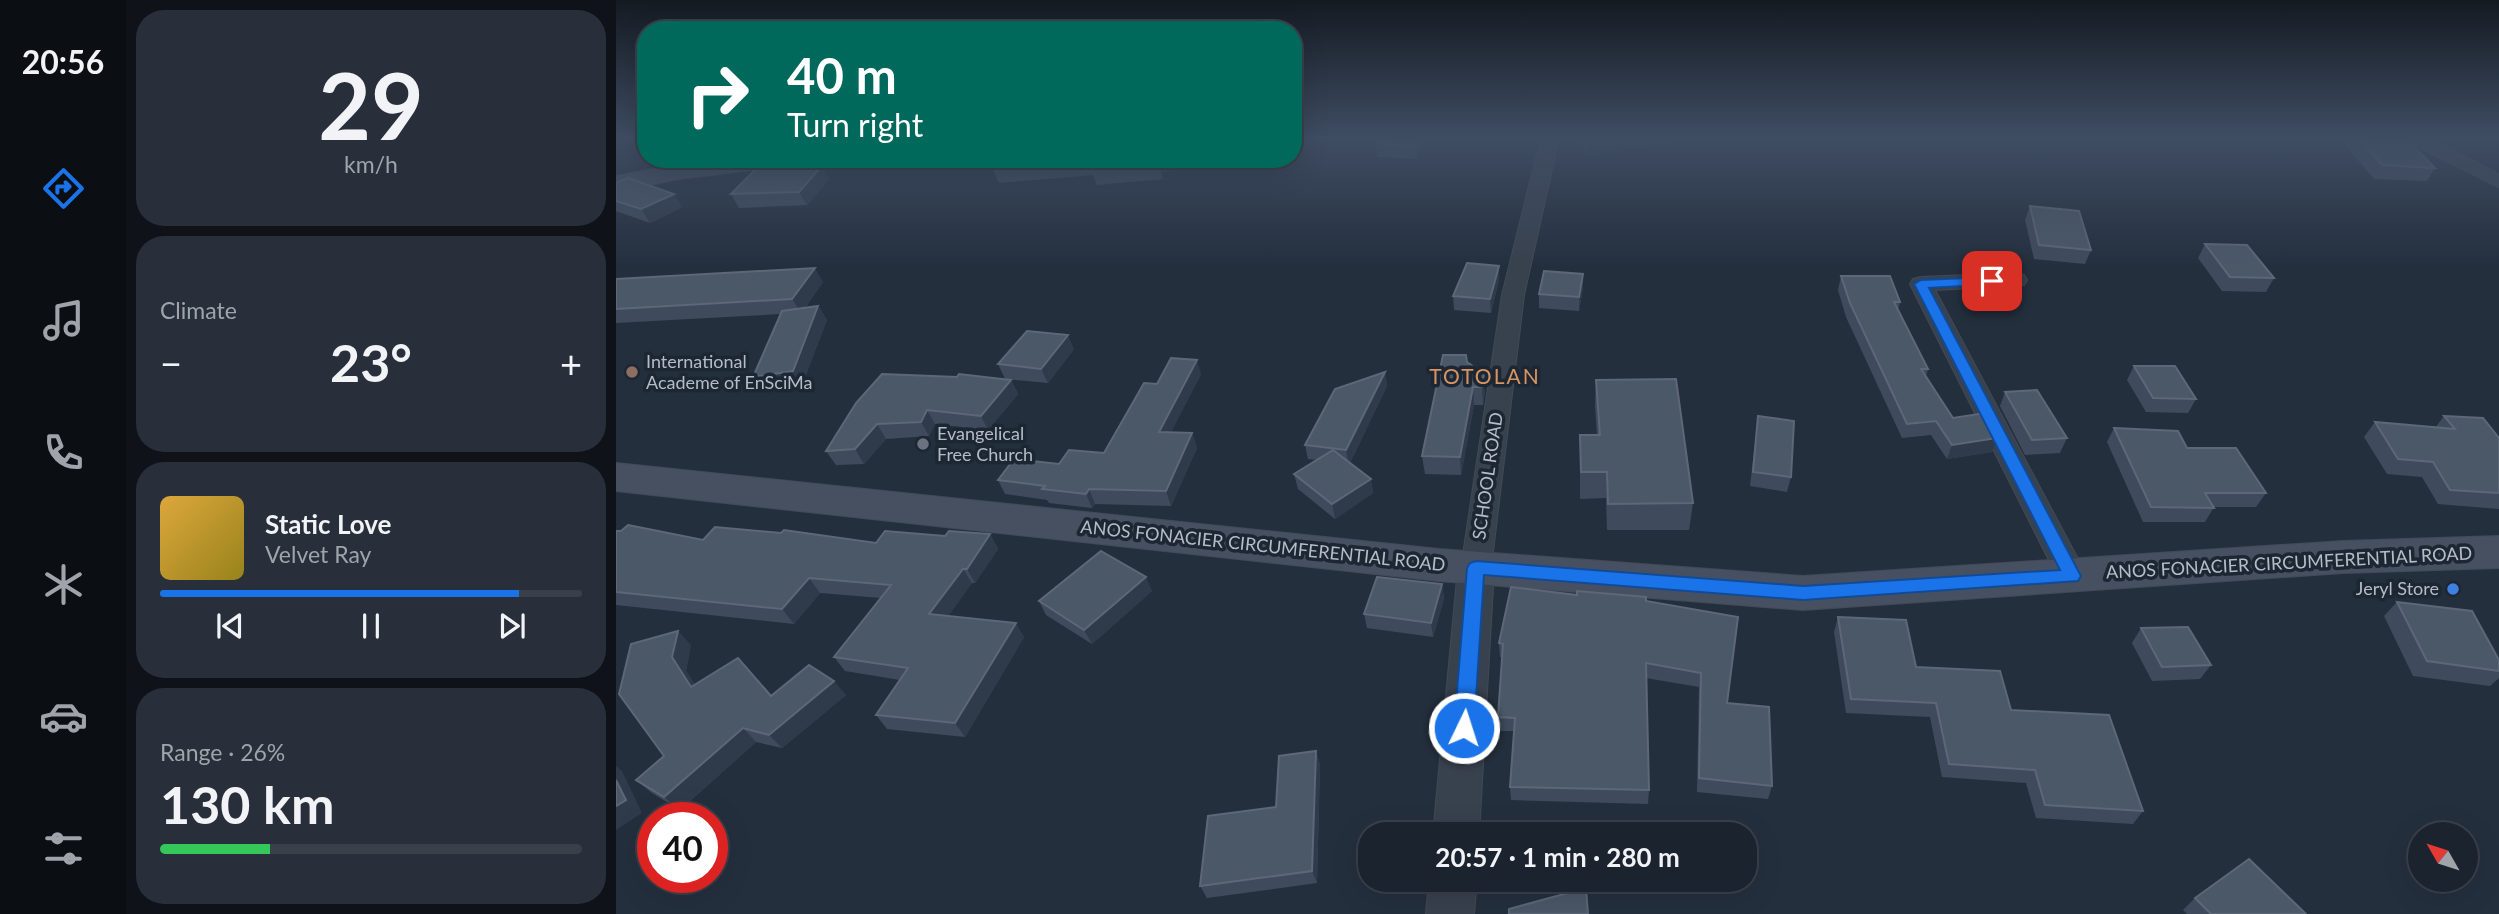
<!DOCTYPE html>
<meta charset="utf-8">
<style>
body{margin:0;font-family:Lato,sans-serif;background:#282f3a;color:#f1f3f6;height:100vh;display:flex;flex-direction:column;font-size:26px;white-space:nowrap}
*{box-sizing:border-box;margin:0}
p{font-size:23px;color:#a0a4aa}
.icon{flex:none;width:38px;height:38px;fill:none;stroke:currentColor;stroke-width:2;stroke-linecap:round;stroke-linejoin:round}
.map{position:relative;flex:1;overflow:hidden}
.sheet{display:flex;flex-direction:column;gap:10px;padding:10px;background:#0f1319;width:490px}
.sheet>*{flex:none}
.banner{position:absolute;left:21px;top:21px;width:665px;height:147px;border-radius:28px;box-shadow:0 7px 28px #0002,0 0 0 2px #39404a;background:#00695c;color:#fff;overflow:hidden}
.needle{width:46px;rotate:309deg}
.fabs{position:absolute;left:1792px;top:822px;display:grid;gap:14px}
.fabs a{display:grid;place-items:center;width:70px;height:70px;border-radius:50%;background:#1b232e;box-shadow:0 7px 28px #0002,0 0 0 2px #39404a;font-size:35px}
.speed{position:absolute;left:21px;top:802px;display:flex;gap:14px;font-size:35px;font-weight:700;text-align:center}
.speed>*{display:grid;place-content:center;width:91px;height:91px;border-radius:50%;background:#1b232e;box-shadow:0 7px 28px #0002,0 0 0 2px #39404a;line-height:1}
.speed .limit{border:10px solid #d22;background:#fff;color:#111}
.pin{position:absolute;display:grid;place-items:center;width:60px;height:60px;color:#fff;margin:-30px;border-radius:14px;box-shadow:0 4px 10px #0006}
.me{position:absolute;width:77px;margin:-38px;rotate:4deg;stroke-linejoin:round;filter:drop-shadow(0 0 5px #0008)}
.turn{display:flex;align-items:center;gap:24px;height:147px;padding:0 35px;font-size:32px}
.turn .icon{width:91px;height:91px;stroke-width:2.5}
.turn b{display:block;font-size:49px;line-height:60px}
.big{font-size:52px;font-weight:700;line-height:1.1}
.sheet .card{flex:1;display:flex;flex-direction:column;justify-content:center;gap:10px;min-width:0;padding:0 24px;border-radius:28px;background:#282f3a}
.sheet .dial{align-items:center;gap:0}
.dial b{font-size:91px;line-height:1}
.song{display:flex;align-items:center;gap:21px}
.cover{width:84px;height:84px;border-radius:10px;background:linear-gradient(135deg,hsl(40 70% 55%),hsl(50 70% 35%))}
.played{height:7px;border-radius:4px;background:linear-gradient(90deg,#1a73e8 85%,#39404a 85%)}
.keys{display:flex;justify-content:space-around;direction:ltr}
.heat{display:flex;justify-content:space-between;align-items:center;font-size:38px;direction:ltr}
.charge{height:10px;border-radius:5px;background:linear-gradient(90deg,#34c759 26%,#39404a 0)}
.trip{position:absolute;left:742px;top:822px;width:399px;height:70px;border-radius:28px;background:#1b232e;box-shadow:0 7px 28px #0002,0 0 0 2px #39404a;font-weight:700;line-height:70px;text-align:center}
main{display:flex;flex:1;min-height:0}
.tabs{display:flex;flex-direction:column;width:126px;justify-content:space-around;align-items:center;background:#0b0e12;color:#a0a4aa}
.tabs .icon{width:49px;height:49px}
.tabs .current{color:#1a73e8}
.tabs b{font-size:32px;color:#f1f3f6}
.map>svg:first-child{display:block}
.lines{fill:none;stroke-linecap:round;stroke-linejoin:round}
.minor-casing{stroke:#414a57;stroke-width:2}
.tertiary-casing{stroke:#414a57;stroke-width:2}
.secondary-casing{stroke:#414a57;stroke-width:2}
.minor{fill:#38414e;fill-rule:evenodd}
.tertiary{fill:#38414e;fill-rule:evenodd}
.secondary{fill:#465061;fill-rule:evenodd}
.wall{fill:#3f4b5c}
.shaded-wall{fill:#2f3b4b}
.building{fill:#4b5868;stroke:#5c6777;stroke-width:2}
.route{fill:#1a73e8;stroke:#114b97;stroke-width:2}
.education-dot{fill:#8d6e63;stroke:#1d2633;stroke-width:2.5}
.worship-dot{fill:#6b7280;stroke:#1d2633;stroke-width:2.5}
.shop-dot{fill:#3f7fe0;stroke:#1d2633;stroke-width:2.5}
.labels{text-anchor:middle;stroke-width:7;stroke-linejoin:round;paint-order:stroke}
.poi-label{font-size:18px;fill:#b4bcc9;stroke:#1d2633;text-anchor:start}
.street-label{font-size:18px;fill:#b4bcc9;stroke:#1d2633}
.quarter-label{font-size:21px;letter-spacing:2px;fill:#d59563;stroke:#1d2633}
</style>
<main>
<nav class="tabs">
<b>20:56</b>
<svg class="icon current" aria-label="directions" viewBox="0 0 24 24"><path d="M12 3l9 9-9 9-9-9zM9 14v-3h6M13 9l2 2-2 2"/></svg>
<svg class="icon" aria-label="music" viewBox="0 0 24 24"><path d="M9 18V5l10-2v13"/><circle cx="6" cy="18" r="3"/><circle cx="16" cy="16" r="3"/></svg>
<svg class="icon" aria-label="phone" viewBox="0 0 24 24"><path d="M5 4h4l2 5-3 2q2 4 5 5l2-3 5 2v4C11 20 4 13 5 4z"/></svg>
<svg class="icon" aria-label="climate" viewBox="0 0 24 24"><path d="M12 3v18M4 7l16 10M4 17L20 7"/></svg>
<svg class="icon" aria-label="car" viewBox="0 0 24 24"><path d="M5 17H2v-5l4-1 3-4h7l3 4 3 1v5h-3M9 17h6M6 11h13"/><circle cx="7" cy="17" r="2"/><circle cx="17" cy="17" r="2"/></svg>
<svg class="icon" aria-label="filters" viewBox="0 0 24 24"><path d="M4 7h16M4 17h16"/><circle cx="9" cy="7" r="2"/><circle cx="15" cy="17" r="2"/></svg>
</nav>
<section class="sheet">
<div class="card dial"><b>29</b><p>km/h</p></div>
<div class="card"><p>Climate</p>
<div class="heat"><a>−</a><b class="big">23°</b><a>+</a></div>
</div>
<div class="card">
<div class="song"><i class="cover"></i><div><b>Static Love</b><p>Velvet Ray</p></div></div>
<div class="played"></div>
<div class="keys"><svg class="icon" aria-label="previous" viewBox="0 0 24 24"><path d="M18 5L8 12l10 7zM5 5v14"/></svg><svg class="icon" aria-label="pause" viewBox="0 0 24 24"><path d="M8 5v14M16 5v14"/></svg><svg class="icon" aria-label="next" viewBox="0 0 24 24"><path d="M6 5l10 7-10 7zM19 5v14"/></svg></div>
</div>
<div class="card"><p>Range · 26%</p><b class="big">130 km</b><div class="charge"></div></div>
</section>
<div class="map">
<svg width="1883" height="914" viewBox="0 0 1883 914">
<rect width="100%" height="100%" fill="#242f3e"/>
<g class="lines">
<g class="minor-casing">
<g id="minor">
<path d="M 925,138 L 943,138 L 908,295 L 875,568 L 870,576 L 860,579 L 850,576 L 845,568 L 886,295 Z"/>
<path d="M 1790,138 L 1813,138 L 1883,174 L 1883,187 L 1793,142 Z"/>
<path d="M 1400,273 L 1408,275 L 1411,280 L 1408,285 L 1319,290 L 1471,576 L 1466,584 L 1456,587 L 1446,584 L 1441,576 L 1294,284 L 1297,279 L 1305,277 Z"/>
</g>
</g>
<g class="tertiary-casing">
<g id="tertiary">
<path d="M 860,554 L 873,558 L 878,568 L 863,835 L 817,835 L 842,568 L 847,558 Z"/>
<path d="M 813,880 L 861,880 L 858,914 L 810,914 Z"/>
</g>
</g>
<g class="secondary-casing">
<g id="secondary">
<path d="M 91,159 L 172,159 L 169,165 L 159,167 L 63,179 L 0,192 L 0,176 Z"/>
<path d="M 0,463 L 823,549 L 1187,576 L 1727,541 L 1883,536 L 1883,568 L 1727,573 L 1187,610 L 823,581 L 0,491 Z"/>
</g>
</g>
<use href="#minor" class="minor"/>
<use href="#tertiary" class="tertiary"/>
<use href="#secondary" class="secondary"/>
</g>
<g class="wall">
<path d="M 763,138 L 811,138 L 801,159 L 761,157 L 760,144 Z"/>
<path d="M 962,138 L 1054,138 L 1053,143 L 972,155 Z"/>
<path d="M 1723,138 L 1791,138 L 1819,168 L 1811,181 L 1758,179 Z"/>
<path d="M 380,159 L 567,159 L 569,167 L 545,173 L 547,179 L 481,185 L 477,175 L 383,183 L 376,168 Z"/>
<path d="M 187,167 L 213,179 L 191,205 L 123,208 L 115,194 Z"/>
<path d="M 0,183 L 66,207 L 34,223 L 0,211 Z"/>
<path d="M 1414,206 L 1475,250 L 1469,264 L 1418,259 L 1409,220 Z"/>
<path d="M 1589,244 L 1658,278 L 1650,292 L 1606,291 L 1582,258 Z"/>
<path d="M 1225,276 L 1284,302 L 1282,310 L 1312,369 L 1310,376 L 1337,418 L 1381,438 L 1376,452 L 1331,459 L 1315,435 L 1286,438 L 1230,317 L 1222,290 Z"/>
<path d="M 0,279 L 207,282 L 189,308 L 202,306 L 211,320 L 186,385 L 147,392 L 164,314 L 0,323 Z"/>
<path d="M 883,280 L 875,313 L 838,310 L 837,296 Z"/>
<path d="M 967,288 L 963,311 L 923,308 L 923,294 Z"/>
<path d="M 458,349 L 432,383 L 389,379 L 382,364 Z"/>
<path d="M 851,362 L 869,392 L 867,405 L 858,405 L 845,475 L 809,474 L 806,456 Z"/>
<path d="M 1518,366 L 1580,399 L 1572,413 L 1530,412 L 1511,380 Z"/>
<path d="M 769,372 L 771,386 L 734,463 L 755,479 L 757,493 L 719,519 L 682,489 L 678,474 L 701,460 L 692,459 L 689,445 Z"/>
<path d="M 585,374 L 555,432 L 576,433 L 581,448 L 555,506 L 479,504 L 476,508 L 433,503 L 431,500 L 389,494 L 382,480 L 488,453 L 541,384 Z"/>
<path d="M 395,380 L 402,394 L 372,430 L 319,424 L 313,436 L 270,439 L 248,464 L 220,465 L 210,451 L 240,403 Z"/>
<path d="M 980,380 L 1077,503 L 1073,530 L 991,530 L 990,498 L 964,499 L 964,435 L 981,435 L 979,406 Z"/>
<path d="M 1389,392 L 1451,438 L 1444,453 L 1409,455 L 1384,406 Z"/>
<path d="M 1142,416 L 1175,477 L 1171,492 L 1134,486 Z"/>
<path d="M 1828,416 L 1883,438 L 1883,509 L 1822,504 L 1806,477 L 1771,474 L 1748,437 L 1759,422 L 1819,428 Z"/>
<path d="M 1498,428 L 1571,448 L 1650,493 L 1640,507 L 1598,507 L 1589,522 L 1527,522 L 1491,442 Z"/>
<path d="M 0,531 L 87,540 L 260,543 L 329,536 L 374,534 L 382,549 L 359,583 L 356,583 L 332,616 L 408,637 L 349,737 L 271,729 L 260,715 L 284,680 L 229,671 L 218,657 L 265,598 L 204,593 L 178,624 L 0,605 Z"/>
<path d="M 826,584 L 828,599 L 817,637 L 751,628 L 748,614 Z"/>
<path d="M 536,591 L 476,644 L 430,615 L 423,601 Z"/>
<path d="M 961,595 L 1030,601 L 1111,703 L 1156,786 L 1152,799 L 1081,792 L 1083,687 L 1030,678 L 1033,790 L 1032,804 L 895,800 L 894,787 L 898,731 L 883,731 L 882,717 L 886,658 L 884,657 L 883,643 Z"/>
<path d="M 1781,602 L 1883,660 L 1883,678 L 1874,686 L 1797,676 L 1768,616 Z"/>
<path d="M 1222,617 L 1300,667 L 1395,710 L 1527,811 L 1517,824 L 1420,818 L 1410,783 L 1326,777 L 1314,717 L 1230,713 L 1218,632 Z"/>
<path d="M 1525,628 L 1595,665 L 1584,679 L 1536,681 L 1516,643 Z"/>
<path d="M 75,645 L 70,671 L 79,685 L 122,658 L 155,695 L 230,695 L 166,748 L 140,742 L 64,810 L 36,793 L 20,780 L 48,756 Z"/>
<path d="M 700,751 L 704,765 L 701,883 L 591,898 L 584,886 L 660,807 Z"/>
<path d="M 1579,898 L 1690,914 L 1571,914 L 1567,910 Z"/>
</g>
<g class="shaded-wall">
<path d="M 0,138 L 17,138 L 0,148 Z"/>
<path d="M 804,138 L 811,138 L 801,159 L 800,146 Z"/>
<path d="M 973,138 L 1054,138 L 1053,143 L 972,155 Z"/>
<path d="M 539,159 L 567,159 L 569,167 L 545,173 L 542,164 Z"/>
<path d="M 206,166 L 213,179 L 191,205 L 183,192 Z"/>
<path d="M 58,194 L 66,207 L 34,223 L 25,209 Z"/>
<path d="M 883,266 L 883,280 L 875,313 L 874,299 Z"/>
<path d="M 199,268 L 207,282 L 185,313 L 176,299 Z"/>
<path d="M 967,274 L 967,288 L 963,311 L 963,297 Z"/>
<path d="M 202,306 L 211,320 L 186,385 L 147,392 L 137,377 Z"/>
<path d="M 452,335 L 458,349 L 432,383 L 425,369 Z"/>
<path d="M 581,360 L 585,374 L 548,446 L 543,432 Z"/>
<path d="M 769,372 L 771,386 L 733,465 L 730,450 Z"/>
<path d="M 868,374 L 869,392 L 867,405 L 866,387 Z"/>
<path d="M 395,380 L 402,394 L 372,430 L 365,416 Z"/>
<path d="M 857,387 L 858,405 L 845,475 L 844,457 Z"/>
<path d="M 311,410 L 319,424 L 313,436 L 305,422 Z"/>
<path d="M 261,424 L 270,439 L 248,464 L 239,449 Z"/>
<path d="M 576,433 L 581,448 L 555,506 L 550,491 Z"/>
<path d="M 1381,438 L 1376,452 L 1331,459 L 1336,445 Z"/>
<path d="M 755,479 L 757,493 L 719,519 L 716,504 Z"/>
<path d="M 473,489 L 479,504 L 476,508 L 470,494 Z"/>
<path d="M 374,534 L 382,549 L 359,583 L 351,569 Z"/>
<path d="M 347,569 L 356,583 L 323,629 L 313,614 Z"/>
<path d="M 530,577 L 536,591 L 476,644 L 468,630 Z"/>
<path d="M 193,578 L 204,593 L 178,624 L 166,609 Z"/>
<path d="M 826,584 L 828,599 L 817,637 L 815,623 Z"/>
<path d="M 400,623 L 408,637 L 349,737 L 339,723 Z"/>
<path d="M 62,631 L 75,645 L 70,671 L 89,701 L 75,687 L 56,657 Z"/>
<path d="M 218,681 L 230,695 L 166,748 L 153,735 Z"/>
<path d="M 127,728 L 140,742 L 64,810 L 48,797 Z"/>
<path d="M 700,751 L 704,765 L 701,883 L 696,871 Z"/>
<path d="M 0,766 L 6,771 L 26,813 L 0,830 Z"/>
</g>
<g class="building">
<path d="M 763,138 L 804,138 L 800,146 L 760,144 Z"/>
<path d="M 1742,138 L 1790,138 L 1819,168 L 1766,165 Z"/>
<path d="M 380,159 L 474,159 L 376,168 Z"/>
<path d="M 479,159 L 539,159 L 542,164 L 476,169 Z"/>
<path d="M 185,164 L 181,168 L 206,166 L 183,192 L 115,194 L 144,165 Z"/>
<path d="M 12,178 L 58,194 L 25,209 L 0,201 L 0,183 Z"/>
<path d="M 1414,206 L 1463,211 L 1475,250 L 1423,245 Z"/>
<path d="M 1589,244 L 1631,245 L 1658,278 L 1614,277 Z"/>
<path d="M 851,263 L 883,266 L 874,299 L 837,296 Z"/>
<path d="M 199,268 L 176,299 L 0,309 L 0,279 Z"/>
<path d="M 928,271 L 967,274 L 963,297 L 923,294 Z"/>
<path d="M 1225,276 L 1274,276 L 1284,302 L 1278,302 L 1312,369 L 1305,369 L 1337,418 L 1369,413 L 1381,438 L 1336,445 L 1320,421 L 1291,424 L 1234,303 Z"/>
<path d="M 202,306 L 177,371 L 137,377 L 166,311 Z"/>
<path d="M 411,331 L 452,335 L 425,369 L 382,364 Z"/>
<path d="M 827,355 L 850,355 L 851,362 L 868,374 L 866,387 L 857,387 L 844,457 L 806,456 Z"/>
<path d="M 555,358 L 581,360 L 543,432 L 576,433 L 550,491 L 473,489 L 470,494 L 426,489 L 429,486 L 382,480 L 398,459 L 443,464 L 453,450 L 488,453 L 528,383 L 541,384 Z"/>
<path d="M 1518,366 L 1559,366 L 1580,399 L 1537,398 Z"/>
<path d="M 769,372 L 730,450 L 689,445 L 719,389 Z"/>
<path d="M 266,374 L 341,377 L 343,374 L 395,380 L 365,416 L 311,410 L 305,422 L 261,424 L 239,449 L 210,451 L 240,403 Z"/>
<path d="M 1060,379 L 1077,503 L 992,504 L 991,472 L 965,472 L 964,435 L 984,435 L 980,380 Z"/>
<path d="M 1421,390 L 1451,438 L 1416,440 L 1389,392 Z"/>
<path d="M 1142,416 L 1178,421 L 1175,477 L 1137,472 Z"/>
<path d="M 1828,416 L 1867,418 L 1883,438 L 1883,493 L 1834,490 L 1817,462 L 1782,459 L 1759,422 L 1839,429 Z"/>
<path d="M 1498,428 L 1562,431 L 1571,448 L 1620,448 L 1650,493 L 1589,493 L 1598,508 L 1535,507 Z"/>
<path d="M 717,450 L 755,479 L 716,504 L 678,474 Z"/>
<path d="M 12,525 L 87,540 L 99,527 L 165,533 L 168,530 L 260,543 L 269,531 L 329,536 L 333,531 L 374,534 L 351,569 L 347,569 L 313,614 L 400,623 L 339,723 L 260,715 L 292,668 L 218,657 L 275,585 L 193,578 L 166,609 L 0,592 L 0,531 L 5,531 Z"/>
<path d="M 485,551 L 530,577 L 468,630 L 423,601 Z"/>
<path d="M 761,577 L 826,584 L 815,623 L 748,614 Z"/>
<path d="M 895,587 L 961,595 L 961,591 L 1030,597 L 1030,601 L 1122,617 L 1111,703 L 1153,707 L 1156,786 L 1083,778 L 1085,673 L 1030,663 L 1033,790 L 894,787 L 899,718 L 882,717 L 887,644 L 883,643 Z"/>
<path d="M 1781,602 L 1856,611 L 1883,660 L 1883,671 L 1811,661 Z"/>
<path d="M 1222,617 L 1290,620 L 1300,667 L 1384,671 L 1395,710 L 1493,715 L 1527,811 L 1429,805 L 1419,770 L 1333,764 L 1320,703 L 1235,699 Z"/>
<path d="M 1572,627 L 1595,665 L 1546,667 L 1525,628 Z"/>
<path d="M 62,631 L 56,657 L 75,687 L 122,658 L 155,696 L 193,665 L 218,681 L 153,735 L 127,728 L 48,797 L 20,780 L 48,756 L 3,694 L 15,644 Z"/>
<path d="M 700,751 L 696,871 L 584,886 L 592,816 L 660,807 L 663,756 Z"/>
<path d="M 0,780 L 10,800 L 0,806 Z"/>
<path d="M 1633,859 L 1690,914 L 1595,914 L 1579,898 Z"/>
<path d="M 970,888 L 972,914 L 893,914 L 893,909 Z"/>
</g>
<linearGradient id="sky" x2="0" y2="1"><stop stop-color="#141a22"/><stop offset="0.52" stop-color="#3f4d63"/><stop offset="1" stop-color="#3f4d63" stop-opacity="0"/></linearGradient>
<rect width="1883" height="266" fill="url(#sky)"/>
<path class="route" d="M 1376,277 L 1381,278 L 1381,284 L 1313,288 L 1465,576 L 1462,581 L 1187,600 L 868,575 L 858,728 L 855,734 L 848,737 L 841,734 L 838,728 L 851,568 L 854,563 L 860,561 L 1187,586 L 1444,570 L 1298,284 L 1305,280 Z"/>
<circle class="education-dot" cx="16" cy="372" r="7"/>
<circle class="worship-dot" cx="307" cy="444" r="7"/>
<circle class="shop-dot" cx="1837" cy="589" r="7"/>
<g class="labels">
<g class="poi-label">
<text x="30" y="368">International<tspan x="30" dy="21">Academe of EnSciMa</tspan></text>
<text x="321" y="440">Evangelical<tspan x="321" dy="21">Free Church</tspan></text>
<text x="1823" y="595" text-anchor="end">Jeryl Store</text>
</g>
<g class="street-label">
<text transform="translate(872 476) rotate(-82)" y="6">SCHOOL ROAD</text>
<text transform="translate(647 546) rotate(6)" y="6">ANOS FONACIER CIRCUMFERENTIAL ROAD</text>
<text transform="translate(1673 563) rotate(-3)" y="6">ANOS FONACIER CIRCUMFERENTIAL ROAD</text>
</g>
<g class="quarter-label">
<text x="869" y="384">TOTOLAN</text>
</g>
</g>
</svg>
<div class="fabs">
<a><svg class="needle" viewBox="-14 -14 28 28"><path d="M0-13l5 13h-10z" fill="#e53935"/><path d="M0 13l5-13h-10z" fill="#a0a4aa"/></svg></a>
</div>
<div class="speed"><div class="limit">40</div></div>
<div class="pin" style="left:1376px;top:281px;background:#d93025"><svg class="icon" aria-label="arrive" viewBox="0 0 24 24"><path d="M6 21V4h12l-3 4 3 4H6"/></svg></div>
<svg class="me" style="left:848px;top:728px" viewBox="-20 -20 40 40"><circle r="17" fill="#1a73e8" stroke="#fff" stroke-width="3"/><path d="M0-11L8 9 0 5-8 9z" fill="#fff"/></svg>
<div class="trip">20:57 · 1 min · 280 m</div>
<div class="banner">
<div class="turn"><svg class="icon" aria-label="right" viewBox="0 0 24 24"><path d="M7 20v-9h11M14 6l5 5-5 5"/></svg><div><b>40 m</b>Turn right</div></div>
</div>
</div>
</main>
